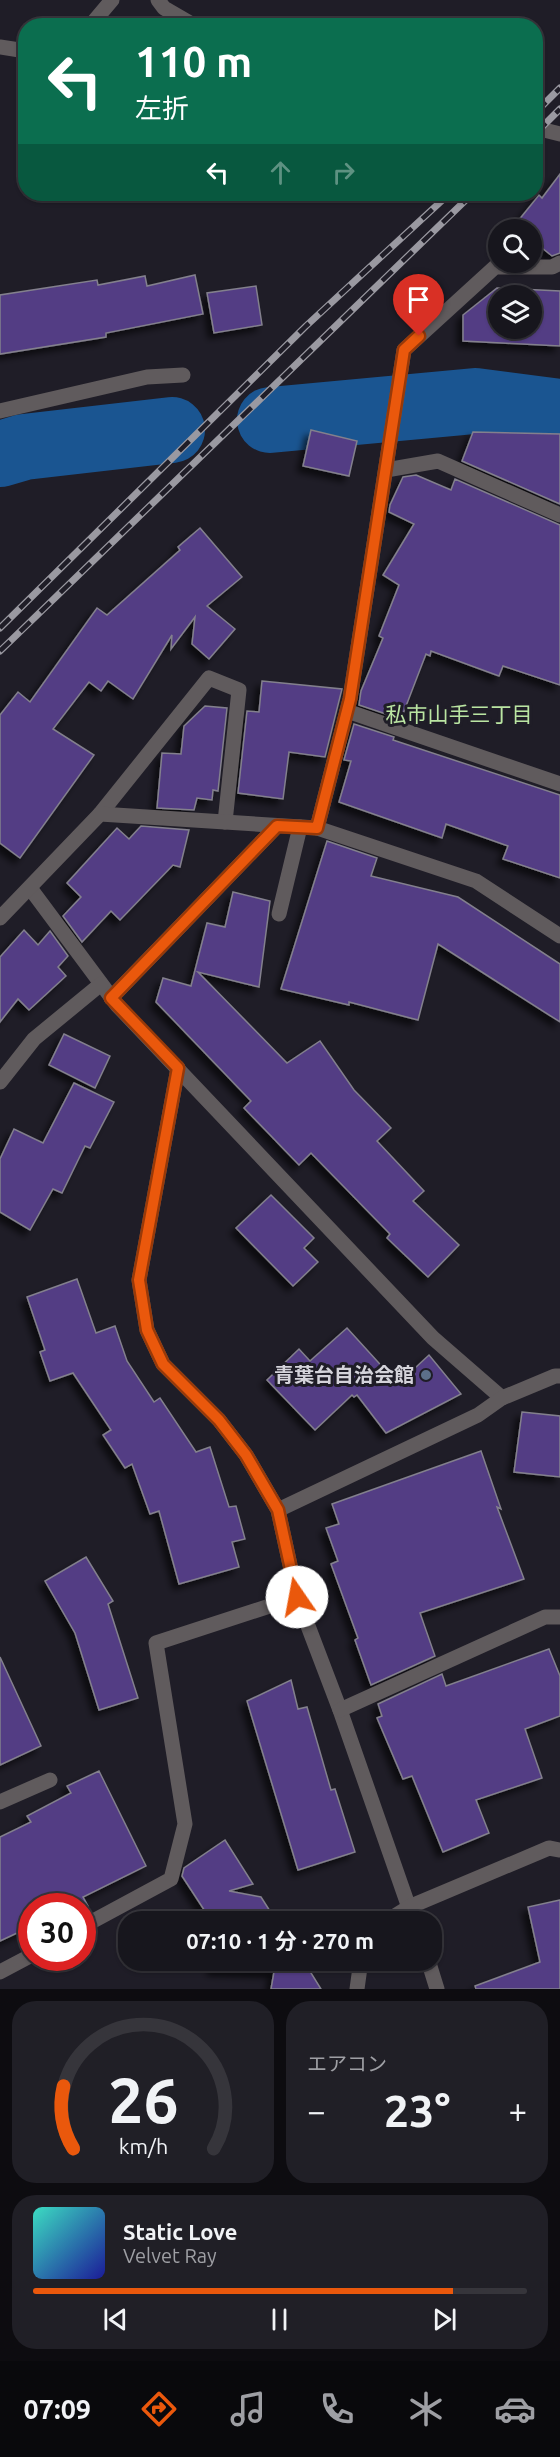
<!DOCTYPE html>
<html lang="ja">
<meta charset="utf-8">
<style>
body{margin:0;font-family:Ubuntu,"Noto Sans JP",sans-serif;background:#201f26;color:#f1f3f6;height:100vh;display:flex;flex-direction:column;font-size:22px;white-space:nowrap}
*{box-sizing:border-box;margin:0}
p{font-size:20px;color:#9e9fa4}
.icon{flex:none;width:33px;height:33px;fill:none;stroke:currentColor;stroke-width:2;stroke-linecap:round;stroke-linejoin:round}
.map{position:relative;height:1989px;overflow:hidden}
.details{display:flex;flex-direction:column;gap:12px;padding:12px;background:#0d0c10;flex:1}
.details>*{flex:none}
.guide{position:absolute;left:18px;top:18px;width:525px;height:183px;border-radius:24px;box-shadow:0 2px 4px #0004,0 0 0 2px #36353b;background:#0b6e4f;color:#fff;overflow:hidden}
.buttons{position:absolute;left:488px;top:219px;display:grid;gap:12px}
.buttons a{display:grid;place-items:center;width:54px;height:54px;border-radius:50%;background:#17161d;box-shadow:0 2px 4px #0004,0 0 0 2px #36353b;font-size:30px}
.speed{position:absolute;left:18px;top:1893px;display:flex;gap:12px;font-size:30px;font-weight:700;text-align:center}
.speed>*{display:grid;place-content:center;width:78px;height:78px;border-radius:50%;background:#17161d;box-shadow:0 2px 4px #0004,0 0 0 2px #36353b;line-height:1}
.speed .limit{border:9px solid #d22;background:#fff;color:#111}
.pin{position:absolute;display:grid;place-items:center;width:51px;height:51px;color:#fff;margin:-62px -26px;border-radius:50% 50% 50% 0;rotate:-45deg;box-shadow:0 0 6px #0007}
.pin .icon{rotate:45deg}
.me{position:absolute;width:66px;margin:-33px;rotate:348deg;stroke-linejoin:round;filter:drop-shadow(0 0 4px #0008)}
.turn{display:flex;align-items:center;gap:21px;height:126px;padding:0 18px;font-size:27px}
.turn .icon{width:78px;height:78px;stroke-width:2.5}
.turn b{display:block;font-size:42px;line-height:51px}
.lanes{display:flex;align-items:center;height:57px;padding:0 18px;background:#0003;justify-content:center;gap:30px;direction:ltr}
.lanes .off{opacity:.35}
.big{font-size:45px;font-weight:700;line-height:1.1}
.details .tile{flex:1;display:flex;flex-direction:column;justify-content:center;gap:9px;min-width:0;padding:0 21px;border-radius:24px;background:#201f26}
.details .dial{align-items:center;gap:0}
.dial svg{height:156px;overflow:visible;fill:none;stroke:#36353b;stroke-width:7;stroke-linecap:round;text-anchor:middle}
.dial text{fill:#f1f3f6;stroke:none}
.song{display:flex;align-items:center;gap:18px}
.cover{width:72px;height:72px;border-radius:9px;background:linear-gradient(135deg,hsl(170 70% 55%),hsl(240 70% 35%))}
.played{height:6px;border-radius:3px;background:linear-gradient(90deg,#ea580c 85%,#36353b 85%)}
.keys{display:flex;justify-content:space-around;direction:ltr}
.heat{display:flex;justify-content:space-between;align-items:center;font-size:33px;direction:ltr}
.details .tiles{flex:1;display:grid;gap:12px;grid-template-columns:1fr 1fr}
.tile:last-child{grid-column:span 2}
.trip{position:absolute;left:118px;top:1911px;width:324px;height:60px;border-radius:24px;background:#17161d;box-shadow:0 2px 4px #0004,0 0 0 2px #36353b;font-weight:700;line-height:60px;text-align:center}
.menu{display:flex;height:96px;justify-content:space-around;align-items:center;background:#09090c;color:#9e9fa4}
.menu .icon{width:42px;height:42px}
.menu .current{color:#ea580c}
.menu b{font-size:27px;color:#f1f3f6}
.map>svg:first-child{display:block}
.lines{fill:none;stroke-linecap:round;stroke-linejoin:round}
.river{stroke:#1a5591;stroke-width:66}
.building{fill:#523c84;stroke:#83808d;stroke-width:1.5;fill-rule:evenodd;filter:url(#shadow)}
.minor{stroke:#605b5d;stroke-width:15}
.rail-casing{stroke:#9a99a1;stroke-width:7}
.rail{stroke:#1f1d27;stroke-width:4.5;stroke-dasharray:14;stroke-linecap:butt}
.route-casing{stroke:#983908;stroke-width:15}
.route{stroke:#ea580c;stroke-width:10}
.service-dot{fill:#5c6f8a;stroke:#1f1d27;stroke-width:2}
.labels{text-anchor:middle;stroke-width:6;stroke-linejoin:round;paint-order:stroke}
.poi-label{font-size:20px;font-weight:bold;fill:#d4d3da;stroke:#1f1d27;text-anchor:end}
.neighbourhood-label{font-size:21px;fill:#bae5a2;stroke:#1f1d27}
</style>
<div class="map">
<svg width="560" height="1989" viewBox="0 0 560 1989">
<defs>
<filter id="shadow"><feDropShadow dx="-5.5" dy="5.5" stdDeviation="3" flood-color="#0009"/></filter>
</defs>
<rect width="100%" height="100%" fill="#1f1d27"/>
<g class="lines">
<g class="river">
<path d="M 270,420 L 475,401 L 560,412"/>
<path d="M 0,454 L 24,447 L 172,430"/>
</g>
</g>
<g class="building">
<path d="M 560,174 L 560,253 L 552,256 L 531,239 L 531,230 L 519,230 L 514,226 L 539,195 L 542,198 Z"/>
<path d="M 195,275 L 203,314 L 106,333 L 106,337 L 0,354 L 0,295 L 97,280 L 98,285 L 145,276 L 147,286 Z"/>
<path d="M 256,286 L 262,325 L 214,333 L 207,293 Z"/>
<path d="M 497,288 L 560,291 L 560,346 L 463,341 L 463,315 ZM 498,296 L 531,296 L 531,328 L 498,328 Z"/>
<path d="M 311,430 L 357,441 L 349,476 L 303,466 Z"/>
<path d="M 473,432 L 560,434 L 560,504 L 462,461 Z"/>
<path d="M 416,475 L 451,490 L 455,479 L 560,525 L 560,685 L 503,666 L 499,676 L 431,651 L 430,656 L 426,654 L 401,719 L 359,705 L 361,691 L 383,638 L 379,636 L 399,585 L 383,575 L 414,524 L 389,512 L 390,505 L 403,477 Z"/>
<path d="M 200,528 L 242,577 L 207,606 L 235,629 L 209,659 L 192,644 L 195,617 L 171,649 L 172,635 L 133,699 L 108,681 L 101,691 L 89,682 L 53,729 L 94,755 L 20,858 L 0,843 L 0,715 L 18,692 L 30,702 L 97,608 L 107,615 L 180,550 L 178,547 Z"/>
<path d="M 262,681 L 342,689 L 325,757 L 289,752 L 283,799 L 238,793 L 247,711 L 259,712 Z"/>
<path d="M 205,706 L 227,708 L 218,791 L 213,790 L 212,800 L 197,798 L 194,810 L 157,808 L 162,753 L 181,754 L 184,726 Z"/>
<path d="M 354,724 L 394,737 L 393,740 L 560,795 L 560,878 L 503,859 L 508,846 L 446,824 L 442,838 L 339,802 L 351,761 L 344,760 Z"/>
<path d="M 141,826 L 189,830 L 180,867 L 173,865 L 120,920 L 111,911 L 82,942 L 63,916 L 81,897 L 67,883 L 117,828 L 129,839 Z"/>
<path d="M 327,841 L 377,858 L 371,876 L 458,897 L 560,964 L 560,1022 L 438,944 L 418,1020 L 349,1002 L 349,1005 L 281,989 Z"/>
<path d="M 233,892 L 270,901 L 259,987 L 198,972 L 287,1063 L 320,1041 L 354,1090 L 391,1128 L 377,1141 L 424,1191 L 413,1201 L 459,1245 L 428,1277 L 387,1238 L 390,1234 L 311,1153 L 299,1165 L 244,1108 L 251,1101 L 156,1002 L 163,978 L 191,986 L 207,923 L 225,927 Z"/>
<path d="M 24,930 L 38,945 L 50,931 L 68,956 L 58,967 L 66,976 L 29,1010 L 18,999 L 0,1022 L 0,957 Z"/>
<path d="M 64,1034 L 110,1056 L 95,1088 L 49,1065 Z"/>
<path d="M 74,1083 L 114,1102 L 90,1148 L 85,1146 L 62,1193 L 53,1189 L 30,1230 L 0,1212 L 0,1159 L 14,1129 L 43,1143 Z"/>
<path d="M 271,1195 L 314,1238 L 304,1248 L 318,1262 L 293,1286 L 236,1228 Z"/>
<path d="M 77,1279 L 96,1333 L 115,1326 L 127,1361 L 154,1402 L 160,1398 L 196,1452 L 210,1447 L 229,1507 L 236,1506 L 245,1539 L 232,1542 L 239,1567 L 179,1584 L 159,1511 L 150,1514 L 132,1464 L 125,1468 L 103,1435 L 111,1430 L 73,1373 L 50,1381 L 40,1352 L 45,1350 L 27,1297 Z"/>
<path d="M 347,1328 L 398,1384 L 429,1355 L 461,1394 L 386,1433 L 357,1395 L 354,1397 L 352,1395 L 315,1430 L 267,1380 L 299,1349 L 310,1361 Z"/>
<path d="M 522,1412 L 560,1416 L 560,1477 L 514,1472 Z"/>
<path d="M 481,1451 L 501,1509 L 497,1507 L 524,1579 L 420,1613 L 435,1656 L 371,1685 L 355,1640 L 358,1638 L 331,1564 L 338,1561 L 326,1528 L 339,1524 L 332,1504 Z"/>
<path d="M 86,1557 L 113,1601 L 108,1604 L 138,1698 L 99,1710 L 75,1633 L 45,1581 Z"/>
<path d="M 549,1649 L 560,1676 L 560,1716 L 525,1729 L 542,1778 L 476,1800 L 489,1833 L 443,1852 L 412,1776 L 403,1779 L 377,1718 L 382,1716 L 378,1704 L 442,1674 L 446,1686 Z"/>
<path d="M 0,1657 L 41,1746 L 0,1765 Z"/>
<path d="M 291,1680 L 298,1709 L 307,1707 L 331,1790 L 335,1789 L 355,1852 L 298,1870 L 247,1701 Z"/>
<path d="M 99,1771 L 146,1866 L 83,1897 L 88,1906 L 32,1906 L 32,1926 L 0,1941 L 0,1837 L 31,1822 L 27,1816 L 71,1793 L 67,1786 Z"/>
<path d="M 225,1840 L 253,1884 L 229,1891 L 261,1897 L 277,1922 L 212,1922 L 182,1876 L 184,1868 Z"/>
<path d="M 560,1900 L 560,1989 L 476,1989 L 475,1986 L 540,1962 L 528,1907 Z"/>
<path d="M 213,1960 L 303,1960 L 321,1989 L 271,1989 L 274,1972 L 213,1970 Z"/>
</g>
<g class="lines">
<g class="minor">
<path d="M 158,0 L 164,8 L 195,26"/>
<path d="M 90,26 L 112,0"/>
<path d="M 0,47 L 26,51"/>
<path d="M 536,128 L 560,134"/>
<path d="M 0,411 L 147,377 L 183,375"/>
<path d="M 386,470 L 438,461 L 560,515"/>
<path d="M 347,711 L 560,784"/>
<path d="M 100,814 L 209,678 L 239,690 L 225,822"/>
<path d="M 317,828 L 350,699 L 404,350 L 495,267 L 552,267 L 560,263"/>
<path d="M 30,888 L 117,1005 L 433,1338 L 502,1398"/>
<path d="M 279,914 L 300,827"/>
<path d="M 0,918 L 100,814 L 317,828 L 476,881 L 560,936"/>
<path d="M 111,998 L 277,826"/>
<path d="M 0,1082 L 34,1039 L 101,984"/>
<path d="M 278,1510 L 478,1415 L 502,1398 L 555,1376 L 560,1376"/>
<path d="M 297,1597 L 340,1710 L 414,1922"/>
<path d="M 340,1710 L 545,1617 L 560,1617"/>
<path d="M 0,1802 L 50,1780"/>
<path d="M 385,1922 L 409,1907 L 549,1848 L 560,1850"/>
<path d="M 82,1927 L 171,1879 L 185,1824 L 156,1643 L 297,1597 L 278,1510 L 246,1455 L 219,1420 L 163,1364 L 147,1330 L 139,1280 L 178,1068"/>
<path d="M 428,1960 L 437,1989"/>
<path d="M 0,1972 L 32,1955"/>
<path d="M 357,1989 L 361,1960"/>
</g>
<g class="rail-casing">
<g id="rail">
<path d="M 536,112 L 560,88"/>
<path d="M 536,133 L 560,109"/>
<path d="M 0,628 L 306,326 L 449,194"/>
<path d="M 0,651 L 472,194"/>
</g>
</g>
<use href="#rail" class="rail"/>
</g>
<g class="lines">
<g class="route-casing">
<path id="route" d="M 297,1597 L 278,1510 L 246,1455 L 219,1420 L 163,1364 L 147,1330 L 139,1280 L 178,1068 L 111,998 L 277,826 L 317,828 L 350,699 L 404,350 L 419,336"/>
</g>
<use href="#route" class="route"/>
</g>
<circle class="service-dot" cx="426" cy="1375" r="6"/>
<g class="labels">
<g class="poi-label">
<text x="414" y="1382">青葉台自治会館</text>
</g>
<g class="neighbourhood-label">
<text x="459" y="722">私市山手三丁目</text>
</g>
</g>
</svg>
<div class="buttons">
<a><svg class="icon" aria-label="search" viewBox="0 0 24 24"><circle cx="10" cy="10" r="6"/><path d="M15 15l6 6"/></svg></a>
<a><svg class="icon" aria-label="layers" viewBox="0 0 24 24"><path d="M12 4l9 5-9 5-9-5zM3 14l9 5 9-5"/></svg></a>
</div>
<div class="speed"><div class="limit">30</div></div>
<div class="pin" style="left:419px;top:336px;background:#d93025"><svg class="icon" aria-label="arrive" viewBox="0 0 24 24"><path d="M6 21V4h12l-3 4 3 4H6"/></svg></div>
<svg class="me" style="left:297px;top:1597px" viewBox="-20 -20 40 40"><circle r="19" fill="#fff"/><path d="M0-13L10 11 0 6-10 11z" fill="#ea580c"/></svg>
<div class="trip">07:10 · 1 分 · 270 m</div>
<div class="guide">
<div class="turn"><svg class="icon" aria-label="left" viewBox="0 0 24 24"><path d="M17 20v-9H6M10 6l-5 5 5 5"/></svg><div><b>110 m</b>左折</div></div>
<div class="lanes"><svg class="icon" aria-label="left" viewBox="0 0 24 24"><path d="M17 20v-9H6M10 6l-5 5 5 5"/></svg><svg class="icon off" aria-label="ahead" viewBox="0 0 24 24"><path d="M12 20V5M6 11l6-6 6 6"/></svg><svg class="icon off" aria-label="right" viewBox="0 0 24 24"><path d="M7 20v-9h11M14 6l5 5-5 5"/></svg></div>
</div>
</div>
<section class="details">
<div class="tiles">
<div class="tile dial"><svg viewBox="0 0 100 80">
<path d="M14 69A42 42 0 1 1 86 69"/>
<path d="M14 69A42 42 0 0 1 9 37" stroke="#ea580c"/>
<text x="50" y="56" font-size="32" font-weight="700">26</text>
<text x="50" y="72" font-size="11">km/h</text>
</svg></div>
<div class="tile"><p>エアコン</p>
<div class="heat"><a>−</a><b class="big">23°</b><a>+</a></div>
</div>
<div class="tile">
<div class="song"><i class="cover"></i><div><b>Static Love</b><p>Velvet Ray</p></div></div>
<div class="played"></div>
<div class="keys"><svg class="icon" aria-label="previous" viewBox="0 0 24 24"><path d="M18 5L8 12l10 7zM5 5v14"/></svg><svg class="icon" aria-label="pause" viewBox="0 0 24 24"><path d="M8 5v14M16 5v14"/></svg><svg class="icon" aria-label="next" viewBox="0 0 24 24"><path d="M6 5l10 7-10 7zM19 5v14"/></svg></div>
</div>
</div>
</section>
<nav class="menu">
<b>07:09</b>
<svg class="icon current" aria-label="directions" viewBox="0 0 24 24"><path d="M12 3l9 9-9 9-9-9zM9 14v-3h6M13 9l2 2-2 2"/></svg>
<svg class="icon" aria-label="music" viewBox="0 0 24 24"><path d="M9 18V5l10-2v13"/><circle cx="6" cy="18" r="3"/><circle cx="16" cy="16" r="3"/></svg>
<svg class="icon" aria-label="phone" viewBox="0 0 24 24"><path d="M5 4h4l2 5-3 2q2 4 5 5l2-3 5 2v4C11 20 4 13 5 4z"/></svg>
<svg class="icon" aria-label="climate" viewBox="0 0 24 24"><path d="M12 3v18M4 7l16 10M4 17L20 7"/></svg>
<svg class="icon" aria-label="car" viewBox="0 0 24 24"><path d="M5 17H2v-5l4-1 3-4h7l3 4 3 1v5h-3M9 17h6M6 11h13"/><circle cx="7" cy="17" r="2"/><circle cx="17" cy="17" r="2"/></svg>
</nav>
